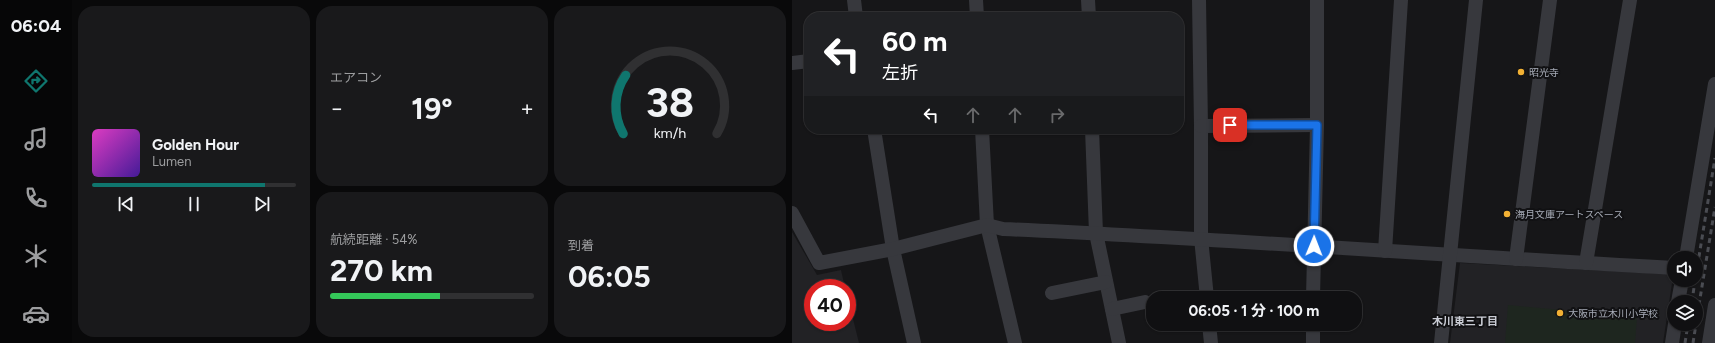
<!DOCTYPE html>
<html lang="ja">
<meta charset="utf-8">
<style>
body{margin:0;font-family:Figtree,"Noto Sans JP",sans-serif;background:#19191b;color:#f1f3f6;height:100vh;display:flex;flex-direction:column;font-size:15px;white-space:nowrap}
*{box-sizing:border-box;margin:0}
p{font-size:13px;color:#9c9d9f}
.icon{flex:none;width:22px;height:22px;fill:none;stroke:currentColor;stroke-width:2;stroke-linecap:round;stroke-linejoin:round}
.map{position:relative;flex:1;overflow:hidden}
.details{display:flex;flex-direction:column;gap:6px;padding:6px;background:#09090a;width:720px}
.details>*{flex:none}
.hud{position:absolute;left:12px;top:12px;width:380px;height:122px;border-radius:16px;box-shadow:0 1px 3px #0004,0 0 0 1px #303032;background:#202124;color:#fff;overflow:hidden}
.controls{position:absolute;left:875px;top:251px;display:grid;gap:8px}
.controls a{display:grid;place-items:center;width:36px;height:36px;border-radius:50%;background:#101012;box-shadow:0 1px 3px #0004,0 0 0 1px #303032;font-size:20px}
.speed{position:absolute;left:12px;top:279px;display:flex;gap:8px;font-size:20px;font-weight:700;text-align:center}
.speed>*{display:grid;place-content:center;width:52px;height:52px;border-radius:50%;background:#101012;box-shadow:0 1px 3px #0004,0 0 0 1px #303032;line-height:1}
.speed .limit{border:6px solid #d22;background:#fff;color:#111}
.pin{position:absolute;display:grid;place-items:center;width:34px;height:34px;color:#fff;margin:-17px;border-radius:8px;box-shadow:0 2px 6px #0006}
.me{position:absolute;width:44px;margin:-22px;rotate:1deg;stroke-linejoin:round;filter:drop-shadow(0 0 3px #0008)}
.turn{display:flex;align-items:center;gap:14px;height:84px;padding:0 12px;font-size:18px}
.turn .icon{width:52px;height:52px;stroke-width:2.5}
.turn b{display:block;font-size:28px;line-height:34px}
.lanes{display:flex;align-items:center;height:38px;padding:0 12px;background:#0003;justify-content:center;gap:20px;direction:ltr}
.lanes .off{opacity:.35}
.big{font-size:30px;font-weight:700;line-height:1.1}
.details .widget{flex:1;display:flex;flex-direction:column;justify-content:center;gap:6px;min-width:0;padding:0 14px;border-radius:16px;background:#19191b}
.details .dial{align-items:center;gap:0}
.dial svg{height:104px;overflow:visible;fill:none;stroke:#303032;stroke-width:7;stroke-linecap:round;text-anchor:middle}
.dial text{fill:#f1f3f6;stroke:none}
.song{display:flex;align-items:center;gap:12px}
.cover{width:48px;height:48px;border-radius:6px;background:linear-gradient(135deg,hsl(310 70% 55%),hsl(260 70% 35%))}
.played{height:4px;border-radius:2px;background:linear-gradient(90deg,#0f766e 85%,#303032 85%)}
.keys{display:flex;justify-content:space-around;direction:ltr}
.heat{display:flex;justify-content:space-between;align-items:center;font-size:22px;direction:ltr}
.charge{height:6px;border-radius:3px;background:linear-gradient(90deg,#34c759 54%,#303032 0)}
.details .tiles{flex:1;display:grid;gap:6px;grid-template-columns:repeat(3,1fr)}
.widget:first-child{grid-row:span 2}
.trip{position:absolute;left:354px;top:291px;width:216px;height:40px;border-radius:16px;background:#101012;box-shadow:0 1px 3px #0004,0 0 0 1px #303032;font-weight:700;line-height:40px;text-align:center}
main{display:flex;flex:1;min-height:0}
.tab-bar{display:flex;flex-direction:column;width:72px;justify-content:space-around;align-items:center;background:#060607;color:#9c9d9f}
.tab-bar .icon{width:28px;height:28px}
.tab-bar .on{color:#0f766e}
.tab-bar b{font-size:18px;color:#f1f3f6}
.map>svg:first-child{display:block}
.built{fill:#222225}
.green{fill:#1e261f}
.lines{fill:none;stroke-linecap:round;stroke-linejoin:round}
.minor{stroke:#37383d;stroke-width:14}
.rail{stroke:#4a4c52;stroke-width:3;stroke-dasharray:5 4;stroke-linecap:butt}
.route-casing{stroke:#114b97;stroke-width:10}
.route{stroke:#1a73e8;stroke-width:7}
.poi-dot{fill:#f2b134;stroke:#111113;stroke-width:1.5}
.labels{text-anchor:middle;stroke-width:4;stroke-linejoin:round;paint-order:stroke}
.poi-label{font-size:10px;fill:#a8adb8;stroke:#111113;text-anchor:start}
.neighbourhood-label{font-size:11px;font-weight:bold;fill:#c9ccd4;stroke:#111113}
</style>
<main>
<nav class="tab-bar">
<b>06:04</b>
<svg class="icon on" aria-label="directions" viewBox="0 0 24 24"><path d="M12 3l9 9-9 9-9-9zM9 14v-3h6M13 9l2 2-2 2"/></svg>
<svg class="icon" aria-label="music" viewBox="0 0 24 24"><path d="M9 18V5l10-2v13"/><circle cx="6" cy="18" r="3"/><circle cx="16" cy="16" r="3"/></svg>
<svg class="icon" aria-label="phone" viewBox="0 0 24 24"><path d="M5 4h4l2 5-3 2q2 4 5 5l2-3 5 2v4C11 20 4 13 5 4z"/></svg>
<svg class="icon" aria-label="climate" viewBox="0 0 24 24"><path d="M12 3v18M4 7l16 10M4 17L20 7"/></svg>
<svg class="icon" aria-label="car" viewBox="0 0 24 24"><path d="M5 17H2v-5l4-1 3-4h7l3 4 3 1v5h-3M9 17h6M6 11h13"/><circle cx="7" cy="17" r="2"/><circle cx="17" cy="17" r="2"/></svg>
</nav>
<section class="details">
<div class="tiles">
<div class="widget">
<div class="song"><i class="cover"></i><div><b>Golden Hour</b><p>Lumen</p></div></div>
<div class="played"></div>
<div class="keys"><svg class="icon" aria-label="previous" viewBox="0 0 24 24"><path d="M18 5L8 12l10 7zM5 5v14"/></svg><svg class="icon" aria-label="pause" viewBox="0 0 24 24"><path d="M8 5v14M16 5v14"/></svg><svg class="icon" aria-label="next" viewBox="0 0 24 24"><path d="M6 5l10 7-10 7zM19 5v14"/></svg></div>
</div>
<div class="widget"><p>エアコン</p>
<div class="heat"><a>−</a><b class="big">19°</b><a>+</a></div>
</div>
<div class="widget dial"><svg viewBox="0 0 100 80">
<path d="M14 69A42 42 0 1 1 86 69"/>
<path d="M14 69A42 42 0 0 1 16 24" stroke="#0f766e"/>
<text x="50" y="56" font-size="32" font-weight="700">38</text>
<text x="50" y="72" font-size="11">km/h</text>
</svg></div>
<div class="widget"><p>航続距離 · 54%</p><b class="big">270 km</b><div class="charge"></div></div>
<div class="widget"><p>到着</p><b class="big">06:05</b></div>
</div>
</section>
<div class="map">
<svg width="923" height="343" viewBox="0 0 923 343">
<rect width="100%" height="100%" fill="#161618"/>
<g class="built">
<path d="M 0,232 L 25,275 L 49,270 L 53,288 L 21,288 L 21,322 L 55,322 L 55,295 L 67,343 L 0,343 Z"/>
<path d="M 668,263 L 875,274 L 880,283 L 871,343 L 658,343 Z"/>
</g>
<path class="green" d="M 716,305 L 845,317 L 843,343 L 713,343 Z"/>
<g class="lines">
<g class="minor">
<path d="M 62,0 L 64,17"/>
<path d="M 184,0 L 185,17"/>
<path d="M 296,0 L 297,17"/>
<path d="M 407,0 L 409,126 L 409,238 L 415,298"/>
<path d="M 0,63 L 17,61"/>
<path d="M 409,126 L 525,125"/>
<path d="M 82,129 L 101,249 L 122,343"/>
<path d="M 190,129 L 195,225 L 223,343"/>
<path d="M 300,129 L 304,233 L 327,343"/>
<path d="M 0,213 L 27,263 L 101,249 L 195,225 L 211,229 C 435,239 658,256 882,268"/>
<path d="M 593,251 L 609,0"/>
<path d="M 894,258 L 923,84"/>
<path d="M 724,259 L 758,0"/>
<path d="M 794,263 L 838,0"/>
<path d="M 260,293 L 314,282"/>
<path d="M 521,298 L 525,125 L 525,0"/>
<path d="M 886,302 L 890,280"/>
<path d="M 320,309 L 353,302"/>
<path d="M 417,324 L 419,343"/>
<path d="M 521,343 L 521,324"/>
<path d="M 649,343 L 684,0"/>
<path d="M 880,343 L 883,324"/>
<path d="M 917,343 L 923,305"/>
</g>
<g class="rail">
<path d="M 904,275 L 923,158"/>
<path d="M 900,302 L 903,280"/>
<path d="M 904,323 L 923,207"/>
<path d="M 893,343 L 896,324"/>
<path d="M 901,343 L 904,324"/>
</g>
</g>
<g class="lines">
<g class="route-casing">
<path id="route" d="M 438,125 L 525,125 L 522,246"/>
</g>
<use href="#route" class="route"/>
</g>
<g class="poi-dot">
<circle cx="729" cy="72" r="4"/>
<circle cx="715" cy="214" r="4"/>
<circle cx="768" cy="313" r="4"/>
</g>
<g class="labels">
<g class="poi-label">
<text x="737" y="76">昭光寺</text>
<text x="723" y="218">海月文庫アートスペース</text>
<text x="776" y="317">大阪市立木川小学校</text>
</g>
<g class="neighbourhood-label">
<text x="673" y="325">木川東三丁目</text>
</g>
</g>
</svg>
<div class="controls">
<a><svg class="icon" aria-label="sound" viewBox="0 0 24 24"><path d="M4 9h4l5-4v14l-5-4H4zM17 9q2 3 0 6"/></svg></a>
<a><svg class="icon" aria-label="layers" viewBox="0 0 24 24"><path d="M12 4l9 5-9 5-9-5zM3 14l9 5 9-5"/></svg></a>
</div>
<div class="speed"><div class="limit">40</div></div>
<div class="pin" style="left:438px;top:125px;background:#d93025"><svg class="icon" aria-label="arrive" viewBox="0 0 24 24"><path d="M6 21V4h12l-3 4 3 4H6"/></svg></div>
<svg class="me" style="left:522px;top:246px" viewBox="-20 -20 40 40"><circle r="17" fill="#1a73e8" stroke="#fff" stroke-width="3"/><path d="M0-11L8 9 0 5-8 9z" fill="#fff"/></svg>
<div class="trip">06:05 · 1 分 · 100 m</div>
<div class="hud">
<div class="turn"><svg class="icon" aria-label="left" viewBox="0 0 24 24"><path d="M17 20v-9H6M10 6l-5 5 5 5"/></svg><div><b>60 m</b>左折</div></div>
<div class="lanes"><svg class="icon" aria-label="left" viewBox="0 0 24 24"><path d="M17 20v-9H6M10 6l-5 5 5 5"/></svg><svg class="icon off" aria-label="ahead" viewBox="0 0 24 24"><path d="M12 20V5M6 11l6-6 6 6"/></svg><svg class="icon off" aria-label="ahead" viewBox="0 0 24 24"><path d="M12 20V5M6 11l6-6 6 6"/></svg><svg class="icon off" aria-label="right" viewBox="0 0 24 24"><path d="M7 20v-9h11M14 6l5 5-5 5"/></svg></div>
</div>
</div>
</main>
